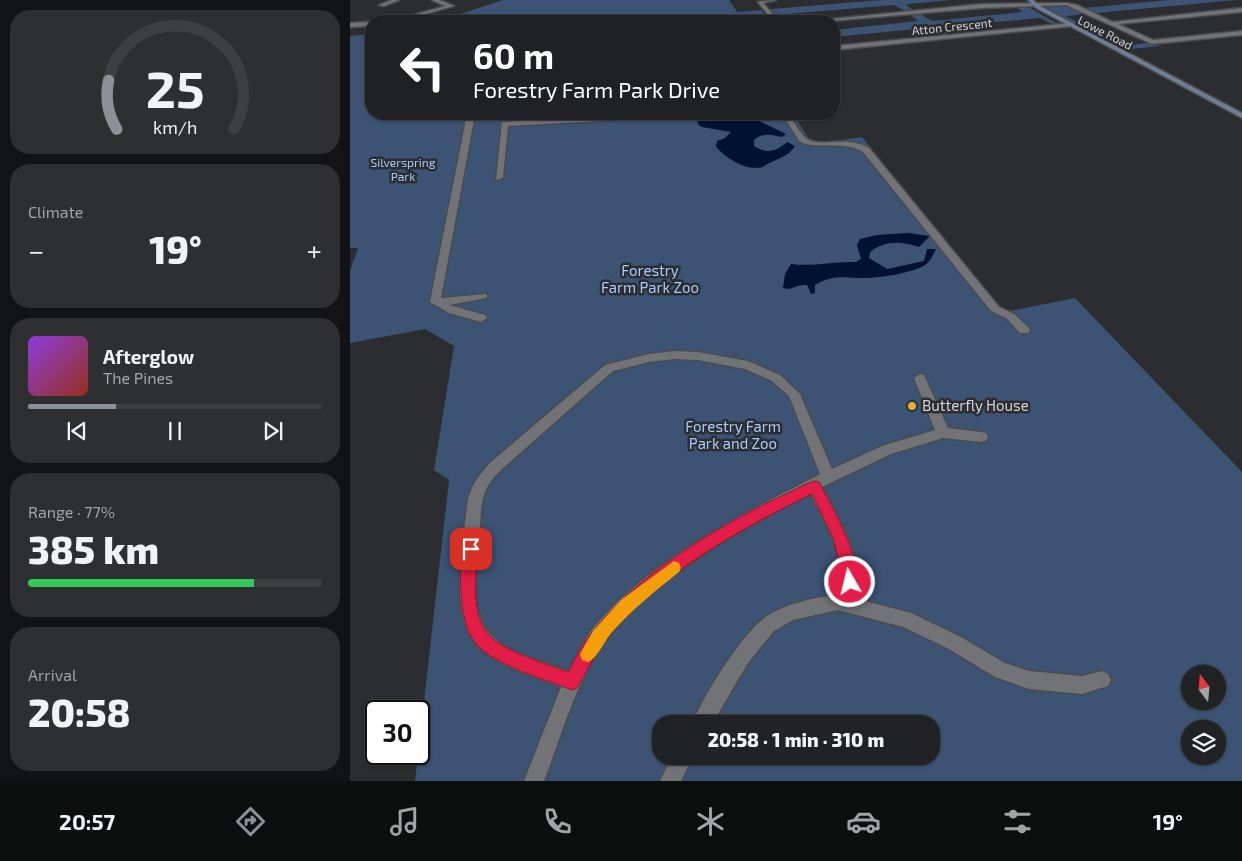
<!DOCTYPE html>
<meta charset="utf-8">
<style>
body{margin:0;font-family:"Exo 2",sans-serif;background:#2d2f31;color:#f1f3f6;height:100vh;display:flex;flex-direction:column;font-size:19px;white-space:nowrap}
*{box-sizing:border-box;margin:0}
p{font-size:16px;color:#a2a4a6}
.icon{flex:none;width:28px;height:28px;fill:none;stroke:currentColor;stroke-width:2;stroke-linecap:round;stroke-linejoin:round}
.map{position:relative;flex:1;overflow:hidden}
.details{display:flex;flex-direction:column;gap:10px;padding:10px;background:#121314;width:350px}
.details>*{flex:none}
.hud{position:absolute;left:15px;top:15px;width:475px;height:105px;border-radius:20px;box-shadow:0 1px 4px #0004,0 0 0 1px #3d3f41;background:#202124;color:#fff;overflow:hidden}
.needle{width:32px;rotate:344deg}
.tools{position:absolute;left:831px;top:665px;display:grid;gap:10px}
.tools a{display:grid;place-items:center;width:45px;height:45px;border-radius:50%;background:#202224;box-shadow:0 1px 4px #0004,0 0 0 1px #3d3f41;font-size:25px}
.speed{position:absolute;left:15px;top:700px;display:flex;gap:10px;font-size:25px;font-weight:700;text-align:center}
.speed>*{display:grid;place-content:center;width:65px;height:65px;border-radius:50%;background:#202224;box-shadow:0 1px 4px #0004,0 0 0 1px #3d3f41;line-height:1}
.speed .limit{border:2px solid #111;border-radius:8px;background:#fff;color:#111}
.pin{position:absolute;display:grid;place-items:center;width:42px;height:42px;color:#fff;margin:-21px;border-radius:10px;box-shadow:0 2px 8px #0006}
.me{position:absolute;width:55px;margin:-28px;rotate:352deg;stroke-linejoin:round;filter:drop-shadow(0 0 4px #0008)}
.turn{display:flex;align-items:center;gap:18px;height:105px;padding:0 25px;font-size:22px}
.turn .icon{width:65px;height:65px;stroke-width:2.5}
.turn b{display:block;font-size:35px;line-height:42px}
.big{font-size:38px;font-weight:800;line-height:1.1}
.details .widget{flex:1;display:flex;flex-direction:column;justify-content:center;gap:8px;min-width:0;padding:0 18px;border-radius:20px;background:#2d2f31}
.details .dial{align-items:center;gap:0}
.dial svg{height:130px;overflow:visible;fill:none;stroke:#3d3f41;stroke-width:7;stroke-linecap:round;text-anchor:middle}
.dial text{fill:#f1f3f6;stroke:none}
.song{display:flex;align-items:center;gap:15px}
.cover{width:60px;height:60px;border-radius:8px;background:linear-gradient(135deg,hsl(270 70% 55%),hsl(10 70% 35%))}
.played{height:5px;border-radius:2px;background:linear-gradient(90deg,#8c9099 30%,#3d3f41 30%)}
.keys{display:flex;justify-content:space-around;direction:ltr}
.heat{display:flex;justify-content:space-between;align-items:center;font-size:28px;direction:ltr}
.charge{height:8px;border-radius:4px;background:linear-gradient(90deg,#34c759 77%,#3d3f41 0)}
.trip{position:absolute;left:302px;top:715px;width:288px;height:50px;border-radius:20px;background:#202224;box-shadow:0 1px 4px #0004,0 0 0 1px #3d3f41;font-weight:800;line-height:50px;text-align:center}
.tab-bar{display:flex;height:80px;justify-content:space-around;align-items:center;background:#0d0e0e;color:#a2a4a6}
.tab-bar .icon{width:35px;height:35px}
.tab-bar .current{color:#8c9099}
.tab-bar b{font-size:22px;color:#f1f3f6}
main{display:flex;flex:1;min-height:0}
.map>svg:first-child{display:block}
.green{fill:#3c5374;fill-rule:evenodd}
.water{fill:#001132}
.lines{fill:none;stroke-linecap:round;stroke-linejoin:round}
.street-casing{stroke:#494b4d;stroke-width:3}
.secondary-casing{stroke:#494b4d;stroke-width:3}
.street{fill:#717377;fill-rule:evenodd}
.secondary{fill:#6e7d94;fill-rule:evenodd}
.route{fill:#e11d48;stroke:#92132f}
.slow{fill:#f59e0b}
.poi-dot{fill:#e8ab37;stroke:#2b2d30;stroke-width:2}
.labels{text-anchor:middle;stroke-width:5;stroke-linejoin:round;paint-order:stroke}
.far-street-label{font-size:12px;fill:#d0d2d4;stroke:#2b2d30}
.far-park-label{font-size:12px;fill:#a8cbfe;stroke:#2b2d30}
.park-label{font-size:15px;fill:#a8cbfe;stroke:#2b2d30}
.poi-label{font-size:15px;fill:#d0d2d4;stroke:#2b2d30;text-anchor:start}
</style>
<main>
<section class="details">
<div class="widget dial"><svg viewBox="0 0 100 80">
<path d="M14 69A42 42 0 1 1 86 69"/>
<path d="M14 69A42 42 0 0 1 9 39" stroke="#8c9099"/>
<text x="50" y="56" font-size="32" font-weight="700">25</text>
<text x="50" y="72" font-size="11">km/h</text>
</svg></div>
<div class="widget"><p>Climate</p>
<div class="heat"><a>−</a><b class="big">19°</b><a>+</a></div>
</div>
<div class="widget">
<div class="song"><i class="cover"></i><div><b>Afterglow</b><p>The Pines</p></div></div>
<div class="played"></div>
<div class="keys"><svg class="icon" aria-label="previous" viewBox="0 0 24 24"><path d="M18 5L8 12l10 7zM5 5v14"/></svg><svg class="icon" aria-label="pause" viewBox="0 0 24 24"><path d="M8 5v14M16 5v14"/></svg><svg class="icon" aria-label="next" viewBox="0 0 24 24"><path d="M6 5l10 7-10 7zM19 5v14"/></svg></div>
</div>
<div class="widget"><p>Range · 77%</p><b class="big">385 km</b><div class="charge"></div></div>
<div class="widget"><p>Arrival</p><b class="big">20:58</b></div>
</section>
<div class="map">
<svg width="892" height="781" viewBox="0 0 892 781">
<rect width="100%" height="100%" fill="#2b2d30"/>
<g class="green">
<path d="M 153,0 L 379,0 L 387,12 L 411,10 L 415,15 L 387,17 L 389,21 L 89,21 Z"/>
<path d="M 532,0 L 602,0 L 558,4 L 556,5 L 565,11 L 557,12 L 544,5 L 425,15 L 421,9 Z"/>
<path d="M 818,0 L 887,0 L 746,13 L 734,8 Z"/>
<path d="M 717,5 L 737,14 L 715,16 L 773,46 L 797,43 L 811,46 L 773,50 L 690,6 Z"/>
<path d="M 665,6 L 678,7 L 710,25 L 704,25 L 690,18 L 591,27 L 589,28 L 602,37 L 593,38 L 580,29 L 576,28 L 484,37 L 484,30 L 568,21 L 558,13 L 567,12 L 582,21 L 672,12 Z"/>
<path d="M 21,34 L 21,114 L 443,114 L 462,144 L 512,137 L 654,312 L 725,298 L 892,472 L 892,781 L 65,781 L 99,480 L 84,470 L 104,346 L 75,329 L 0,343 L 0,271 L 8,248 L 0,248 L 0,36 ZM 840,674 L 868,674 L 868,701 L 840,701 ZM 311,724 L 581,724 L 581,756 L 311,756 ZM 840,729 L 868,729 L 868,756 L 840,756 Z"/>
</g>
<g class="water">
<path d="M 353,114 L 395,114 L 436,134 L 432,137 C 422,135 413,132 404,140 L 404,146 C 416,154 426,152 437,142 L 445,146 C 437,159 423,159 413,167 C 396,171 378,160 366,147 L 367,141 L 375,138 L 381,132 L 352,127 L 348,124 L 347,119 Z"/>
<path d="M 558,233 L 580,236 L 569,247 C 551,241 535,240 520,252 L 519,258 L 537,269 L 574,261 L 577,249 L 586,249 C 583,255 580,262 575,265 C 563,273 533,277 518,278 C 496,279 486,273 465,285 L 465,293 L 461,294 L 457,285 C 445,284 442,291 433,288 L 435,274 L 441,264 C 464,267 483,261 506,262 L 511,259 L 507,245 L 510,239 L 527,235 Z"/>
</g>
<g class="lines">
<g class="street-casing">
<g id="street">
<path d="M 42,0 L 49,0 L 34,6 L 29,5 Z"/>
<path d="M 82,0 L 89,0 L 104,6 L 49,21 L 41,21 L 96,6 Z"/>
<path d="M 426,0 L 413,3 L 429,21 L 423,21 L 408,2 Z"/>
<path d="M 716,3 L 727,5 L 763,22 L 892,8 L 892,12 L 768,24 L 803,40 L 892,31 L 892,35 L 802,44 L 716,5 L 632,8 L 480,21 L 462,21 L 632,4 Z"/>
<path d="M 21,22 L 21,26 L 0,27 L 0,23 Z"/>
<path d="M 722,23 L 724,26 L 484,50 L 484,46 Z"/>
<path d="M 117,114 L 125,114 L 91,298 L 136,294 L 137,296 L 136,298 L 99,305 L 135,315 L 137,318 L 131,322 L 99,313 L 80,302 Z"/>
<path d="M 214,114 L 220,114 L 220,119 L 286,115 L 290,117 L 286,119 L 158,126 L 153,178 L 146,180 L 152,122 L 213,119 Z"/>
<path d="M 432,114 L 438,114 C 444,121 450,134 457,139 C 472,148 496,135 519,148 L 649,307 L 664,314 L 678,327 L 680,330 L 678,333 L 670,333 L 656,318 L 641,311 L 513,152 C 494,140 471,150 450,142 Z"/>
<path d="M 324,351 L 348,352 L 398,361 L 430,375 L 450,394 L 482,469 L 532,446 L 585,430 L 564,378 L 570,374 L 574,375 L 598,428 L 631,432 L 636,433 L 638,437 L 636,441 L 631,442 L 593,438 L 541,454 L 472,487 C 483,507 513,561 508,583 C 506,588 503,593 500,597 L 561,613 L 611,637 L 655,663 L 679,671 L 732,676 L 752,671 L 758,674 L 761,680 L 758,686 L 732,694 L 679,689 L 645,677 L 599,649 L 553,627 L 488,610 L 443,620 L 424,631 L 398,663 L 362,724 L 342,724 C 353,696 395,628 420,614 C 439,603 461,599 483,595 C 485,591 490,586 492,582 C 498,563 469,511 460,493 C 393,528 300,580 255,641 C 227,679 211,737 194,781 L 174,781 L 211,687 C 186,677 156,669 134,652 C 96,623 113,546 117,506 C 119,488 129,474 141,462 L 255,365 L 299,354 ZM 324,359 L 348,360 L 395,369 L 422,381 L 439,396 L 470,474 C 391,515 301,559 243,628 C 233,641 226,657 218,671 C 196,662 159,654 142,636 C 116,610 128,562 130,529 C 131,518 130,506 134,495 C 137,485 144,477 151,470 L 263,371 L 299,362 Z"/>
<path d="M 322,756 L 343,756 L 331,781 L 310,781 Z"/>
</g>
</g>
<g class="secondary-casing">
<path id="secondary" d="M 678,0 L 683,0 L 690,6 L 892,113 L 892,118 L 686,8 Z"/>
</g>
<use href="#street" class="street"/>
<use href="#secondary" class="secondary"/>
</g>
<path class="route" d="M 464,481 L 469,482 C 480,504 515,563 505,586 L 500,588 L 494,586 L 484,540 L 462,494 C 392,528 301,578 254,641 C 244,655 236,673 227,688 L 222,690 C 194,679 154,668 131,649 C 116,636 112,612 111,593 C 110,579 110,557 116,544 L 121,542 L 126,544 L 128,549 C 126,576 119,615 141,637 C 158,653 196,663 218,672 C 226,658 233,642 244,630 C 288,575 360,531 423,500 C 437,494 450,486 464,481 Z"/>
<path class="slow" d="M 324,561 L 329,563 L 331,568 L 329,572 C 305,591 282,610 262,632 C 254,641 248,658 238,662 L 232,660 L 230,654 L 243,631 L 271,600 Z"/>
<circle class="poi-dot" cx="562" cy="406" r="5"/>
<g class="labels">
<g class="far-street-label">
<text transform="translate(602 27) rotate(-6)" y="4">Atton Crescent</text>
<text transform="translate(755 33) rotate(27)" y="4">Lowe Road</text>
</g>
<g class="far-park-label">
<text x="53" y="167">Silverspring<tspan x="53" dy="14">Park</tspan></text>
</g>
<g class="park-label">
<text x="300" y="276">Forestry<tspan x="300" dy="17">Farm Park Zoo</tspan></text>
<text x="383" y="432">Forestry Farm<tspan x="383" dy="17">Park and Zoo</tspan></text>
</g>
<g class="poi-label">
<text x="572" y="411">Butterfly House</text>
</g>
</g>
</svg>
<div class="tools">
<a><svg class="needle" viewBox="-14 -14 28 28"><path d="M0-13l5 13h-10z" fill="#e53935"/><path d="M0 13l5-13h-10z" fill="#a2a4a6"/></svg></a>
<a><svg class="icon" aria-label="layers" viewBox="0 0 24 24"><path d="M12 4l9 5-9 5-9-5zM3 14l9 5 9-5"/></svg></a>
</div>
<div class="speed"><div class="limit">30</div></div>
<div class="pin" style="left:121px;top:549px;background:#d93025"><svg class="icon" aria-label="arrive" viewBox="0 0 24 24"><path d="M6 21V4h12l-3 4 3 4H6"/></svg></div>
<svg class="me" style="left:500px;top:582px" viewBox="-20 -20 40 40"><circle r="17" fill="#e11d48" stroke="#fff" stroke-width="3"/><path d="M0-11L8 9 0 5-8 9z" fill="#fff"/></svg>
<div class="trip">20:58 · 1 min · 310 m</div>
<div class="hud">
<div class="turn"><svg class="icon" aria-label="left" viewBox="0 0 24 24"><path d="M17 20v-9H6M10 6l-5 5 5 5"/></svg><div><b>60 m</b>Forestry Farm Park Drive</div></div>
</div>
</div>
</main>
<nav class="tab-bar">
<b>20:57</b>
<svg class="icon current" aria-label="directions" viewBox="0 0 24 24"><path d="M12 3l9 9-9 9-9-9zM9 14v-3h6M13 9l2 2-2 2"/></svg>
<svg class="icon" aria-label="music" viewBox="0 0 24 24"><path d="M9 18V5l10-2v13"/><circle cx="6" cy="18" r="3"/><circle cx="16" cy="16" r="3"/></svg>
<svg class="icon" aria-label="phone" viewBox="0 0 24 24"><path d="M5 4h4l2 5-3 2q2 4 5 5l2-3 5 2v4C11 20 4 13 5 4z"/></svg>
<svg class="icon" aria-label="climate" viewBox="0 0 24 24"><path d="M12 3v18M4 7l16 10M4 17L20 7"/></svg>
<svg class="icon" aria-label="car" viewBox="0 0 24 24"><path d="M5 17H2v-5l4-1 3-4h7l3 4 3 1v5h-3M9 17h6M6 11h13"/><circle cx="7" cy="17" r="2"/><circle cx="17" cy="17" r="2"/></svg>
<svg class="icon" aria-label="filters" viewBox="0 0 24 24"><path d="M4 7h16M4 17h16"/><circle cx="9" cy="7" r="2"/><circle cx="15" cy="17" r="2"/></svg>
<b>19°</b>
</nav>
